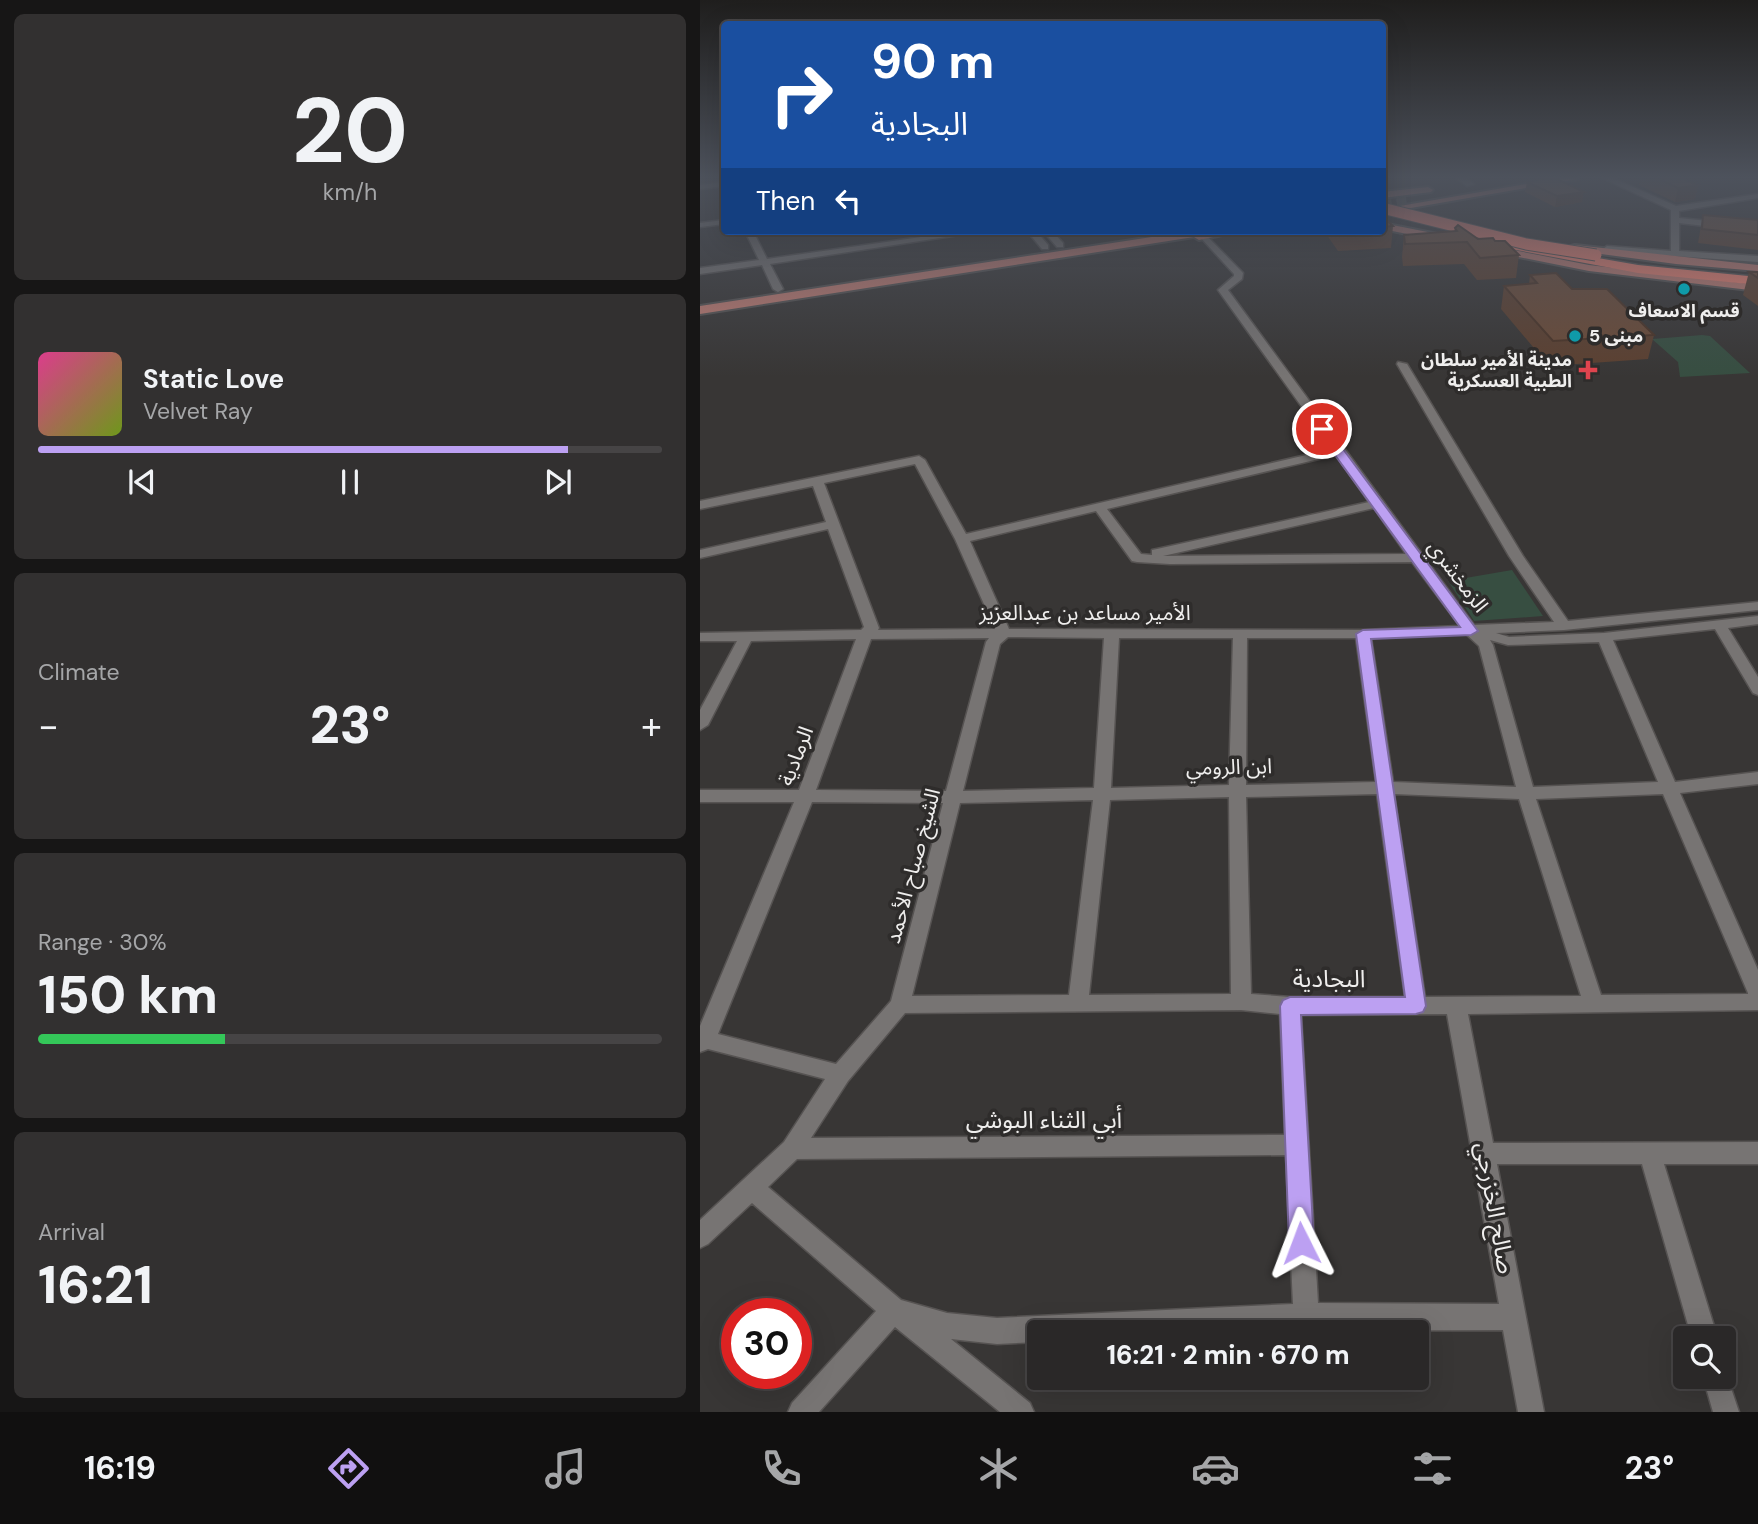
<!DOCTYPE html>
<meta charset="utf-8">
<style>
body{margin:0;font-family:"DM Sans","Noto Sans Arabic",sans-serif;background:#323030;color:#f1f3f6;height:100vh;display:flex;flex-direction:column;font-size:26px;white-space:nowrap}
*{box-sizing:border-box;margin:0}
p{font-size:23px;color:#a5a6a8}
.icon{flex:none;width:38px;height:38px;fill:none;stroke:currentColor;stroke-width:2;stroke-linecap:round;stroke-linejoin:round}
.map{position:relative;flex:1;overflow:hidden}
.sheet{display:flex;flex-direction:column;gap:14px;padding:14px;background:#171616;width:700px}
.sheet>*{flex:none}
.guide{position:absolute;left:21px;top:21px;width:665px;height:214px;border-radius:7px;box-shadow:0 7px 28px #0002,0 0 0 2px #464445;background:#1a4fa0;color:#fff;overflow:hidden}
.tools{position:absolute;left:973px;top:1326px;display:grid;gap:14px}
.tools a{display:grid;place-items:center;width:63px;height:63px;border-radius:7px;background:#2a2828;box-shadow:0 7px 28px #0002,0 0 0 2px #464445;font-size:35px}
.speed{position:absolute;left:21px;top:1298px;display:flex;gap:14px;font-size:35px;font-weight:700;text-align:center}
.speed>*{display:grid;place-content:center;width:91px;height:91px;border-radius:50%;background:#2a2828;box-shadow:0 7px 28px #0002,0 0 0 2px #464445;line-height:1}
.speed .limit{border:10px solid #d22;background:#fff;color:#111}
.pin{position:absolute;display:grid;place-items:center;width:60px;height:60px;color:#fff;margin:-30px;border:4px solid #fff;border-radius:50%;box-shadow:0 2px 7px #0007}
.me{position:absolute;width:77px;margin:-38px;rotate:357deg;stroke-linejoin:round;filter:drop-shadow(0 0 5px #0008)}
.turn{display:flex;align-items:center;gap:24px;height:147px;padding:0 35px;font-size:32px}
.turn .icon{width:91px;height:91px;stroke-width:2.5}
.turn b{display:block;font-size:49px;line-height:60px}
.then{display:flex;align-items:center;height:66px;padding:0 35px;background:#0003;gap:14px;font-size:26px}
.big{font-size:52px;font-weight:800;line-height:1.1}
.sheet .tile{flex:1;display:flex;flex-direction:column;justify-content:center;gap:10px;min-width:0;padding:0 24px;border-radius:10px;background:#323030}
.sheet .dial{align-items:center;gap:0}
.dial b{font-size:91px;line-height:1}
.song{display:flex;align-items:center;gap:21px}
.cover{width:84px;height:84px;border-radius:10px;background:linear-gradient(135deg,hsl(330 70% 55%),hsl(80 70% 35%))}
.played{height:7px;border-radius:4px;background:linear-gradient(90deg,#bca0f2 85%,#464445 85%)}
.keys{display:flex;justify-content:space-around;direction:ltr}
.heat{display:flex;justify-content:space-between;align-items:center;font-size:38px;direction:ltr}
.charge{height:10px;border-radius:5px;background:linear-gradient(90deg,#34c759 30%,#464445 0)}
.trip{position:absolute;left:327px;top:1320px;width:402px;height:70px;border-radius:7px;background:#2a2828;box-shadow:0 7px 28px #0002,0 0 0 2px #464445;font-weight:800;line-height:70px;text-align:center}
.dock{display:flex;height:112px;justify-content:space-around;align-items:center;background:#111010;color:#a5a6a8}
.dock .icon{width:49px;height:49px}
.dock .selected{color:#bca0f2}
.dock b{font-size:32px;color:#f1f3f6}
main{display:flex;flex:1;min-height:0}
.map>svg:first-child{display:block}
.green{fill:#374e41}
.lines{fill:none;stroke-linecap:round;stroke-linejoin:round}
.major-tunnel{stroke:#535251;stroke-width:10;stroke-dasharray:10 5;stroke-linecap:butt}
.minor-casing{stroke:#565352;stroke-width:3}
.major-casing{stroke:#565352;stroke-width:4}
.highway-casing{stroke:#565352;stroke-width:3}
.minor{fill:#777473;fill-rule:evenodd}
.major{fill:#c17c72;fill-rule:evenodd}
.highway{fill:#f38271;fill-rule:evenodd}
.highway-bridge-casing{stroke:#565352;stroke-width:13;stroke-linecap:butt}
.highway-bridge{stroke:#f38271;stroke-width:11}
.wall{fill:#5c4030}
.shaded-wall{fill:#4b3427}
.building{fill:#6b4b38;stroke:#4b3427;stroke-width:2}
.route{fill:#bca0f2;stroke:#7a689d;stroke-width:2}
.culture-dot{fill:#0f9aa8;stroke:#2e2c2b;stroke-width:2.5}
.health-dot{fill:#e0444e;stroke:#2e2c2b;stroke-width:2.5}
.labels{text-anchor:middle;stroke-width:7;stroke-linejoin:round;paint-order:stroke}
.far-poi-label{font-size:18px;font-weight:bold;fill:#efeeed;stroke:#2e2c2b}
.street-label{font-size:21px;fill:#efeeed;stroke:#2e2c2b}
.near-street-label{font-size:24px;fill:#efeeed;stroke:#2e2c2b}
</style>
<main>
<section class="sheet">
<div class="tile dial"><b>20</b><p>km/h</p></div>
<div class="tile">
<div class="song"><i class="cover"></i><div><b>Static Love</b><p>Velvet Ray</p></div></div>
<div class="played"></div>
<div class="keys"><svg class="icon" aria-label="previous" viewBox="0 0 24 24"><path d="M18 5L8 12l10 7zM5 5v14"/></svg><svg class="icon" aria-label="pause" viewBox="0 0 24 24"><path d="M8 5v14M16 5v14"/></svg><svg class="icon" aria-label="next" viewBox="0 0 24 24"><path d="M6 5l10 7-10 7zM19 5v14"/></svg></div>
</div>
<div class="tile"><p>Climate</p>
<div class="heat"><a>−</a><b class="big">23°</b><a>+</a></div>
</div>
<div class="tile"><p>Range · 30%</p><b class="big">150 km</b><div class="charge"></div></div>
<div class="tile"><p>Arrival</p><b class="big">16:21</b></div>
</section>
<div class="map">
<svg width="1058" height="1412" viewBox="0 0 1058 1412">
<rect width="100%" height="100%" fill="#383635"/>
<g class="green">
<path d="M 1002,335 L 1010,336 L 1050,373 L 980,377 L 978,362 L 952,339 Z"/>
<path d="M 812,570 L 843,616 L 774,621 L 748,581 Z"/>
</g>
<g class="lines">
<path class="major-tunnel" d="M 682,206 L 711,201"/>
<g class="minor-casing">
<g id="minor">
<path d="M 757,179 L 767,179 L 774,184 L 767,186 Z"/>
<path d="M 904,179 L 915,179 L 976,206 L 1058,194 L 1058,198 L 979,211 L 979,218 L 1058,226 L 1058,232 L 979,223 L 979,251 L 1058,256 L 1058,262 L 904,251 L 903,249 L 907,246 L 971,251 L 971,210 Z"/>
<path d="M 24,182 L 24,186 L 0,189 L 0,185 Z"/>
<path d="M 24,220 L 24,224 L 0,227 L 0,223 Z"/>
<path d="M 45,231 L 53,231 L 67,259 L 263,231 L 285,231 L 70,264 L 83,289 L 78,292 L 73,289 L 62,265 L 0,274 L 0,268 L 59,260 Z"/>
<path d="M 327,231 L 336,231 L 348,245 L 348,249 L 342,249 Z"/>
<path d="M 343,231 L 352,231 L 363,243 L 363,247 L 357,247 Z"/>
<path d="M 504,233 L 543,273 L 542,279 L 528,290 L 774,625 L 854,622 L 809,556 L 697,364 L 698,362 L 707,364 L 823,556 L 868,621 L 1058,602 L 1058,610 L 864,630 L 796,633 L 809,637 L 904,633 L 1058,616 L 1058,624 L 1028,628 L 1058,677 L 1058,695 L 1053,693 L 1015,629 L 913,640 L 975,782 L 1058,772 L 1058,784 L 980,793 L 1058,970 L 1058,1010 L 768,1014 L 793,1143 L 1058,1142 L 1058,1164 L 964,1164 L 1018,1339 L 992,1339 L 942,1164 L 797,1164 L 844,1412 L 818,1412 L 803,1330 L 340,1332 L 340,1342 L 297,1344 L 251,1339 L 330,1403 L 334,1412 L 300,1412 L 195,1327 L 119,1412 L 88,1412 L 92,1403 L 176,1311 L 52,1203 L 8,1244 L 0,1248 L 0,1220 L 84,1142 L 125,1079 L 8,1049 L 0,1052 L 0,1026 L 94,802 L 0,802 L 0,790 L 99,790 L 156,639 L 51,641 L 8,725 L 0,730 L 0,710 L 37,641 L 0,641 L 0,633 L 161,630 L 164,627 L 128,529 L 0,558 L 0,550 L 126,522 L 113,486 L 0,509 L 0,501 L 219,456 L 225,460 L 266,534 L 632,449 L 518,290 L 534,276 L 534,274 L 501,238 L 501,234 ZM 636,455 L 669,502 L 457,549 L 452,550 L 452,555 L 441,554 L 407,509 ZM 215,464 L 255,539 L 295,629 L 178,630 L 179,628 L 124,483 ZM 674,508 L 706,554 L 463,556 ZM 396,511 L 432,561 L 437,562 L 470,564 L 712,562 L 760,626 L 663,630 L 309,629 L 270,541 ZM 766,634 L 779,646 L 816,787 L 693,782 L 671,638 ZM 308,637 L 404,638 L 394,788 L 263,791 L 300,644 ZM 289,638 L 286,642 L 246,791 L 116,790 L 171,639 ZM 419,638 L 533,638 L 529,785 L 411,788 ZM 547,638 L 656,638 L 676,782 L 546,785 ZM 790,640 L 808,645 L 899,642 L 958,782 L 833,787 L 793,645 ZM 677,794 L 705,997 L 590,997 L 551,994 L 546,797 ZM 694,794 L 819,799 L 881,996 L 725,997 ZM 963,794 L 1048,993 L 1048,994 L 901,995 L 836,799 ZM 529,797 L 531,994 L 389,995 L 410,800 ZM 393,800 L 369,995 L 212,996 L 260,803 ZM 112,802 L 243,803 L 191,1001 L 136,1064 L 18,1034 ZM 541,1010 L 580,1014 L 585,1135 L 111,1138 L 148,1081 L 205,1013 ZM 747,1014 L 799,1304 L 618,1303 L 601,1015 ZM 586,1155 L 593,1304 L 297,1318 L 247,1313 L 201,1300 L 68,1187 L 97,1159 Z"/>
<path d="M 1024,1367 L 1039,1412 L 1013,1412 L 1003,1377 L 1024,1377 Z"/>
</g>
</g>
<g class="major-casing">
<g id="major">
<path d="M 855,179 L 878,179 L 705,209 L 700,206 Z"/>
<path d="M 728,187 L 733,190 L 731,192 L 682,198 L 682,192 Z"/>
<path d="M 682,223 L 753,237 L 758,240 L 753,243 L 682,229 Z"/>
<path d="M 491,231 L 541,231 L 499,240 L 494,237 L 0,314 L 0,306 Z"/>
<path d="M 875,245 L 1058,265 L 1058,271 L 976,264 L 871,250 L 871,246 Z"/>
<path d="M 793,246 L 889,265 L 1058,285 L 1058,291 L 889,271 L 789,251 L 788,249 Z"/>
</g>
</g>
<g class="highway-casing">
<path id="highway" d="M 783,238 L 938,265 L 1058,277 L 1058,285 L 938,273 L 779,243 L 777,241 Z"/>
</g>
<use href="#minor" class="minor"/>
<use href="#major" class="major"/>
<use href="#highway" class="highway"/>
<g class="highway-bridge-casing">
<path id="highway-bridge" d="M 682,208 L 826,244 L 896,255"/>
</g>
<use href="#highway-bridge" class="highway-bridge"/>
</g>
<g class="wall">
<path d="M 940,179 L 983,179 L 998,185 L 995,199 L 975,202 L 939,185 Z"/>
<path d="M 827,182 L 882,202 L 855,207 L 825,192 Z"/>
<path d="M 1003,215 L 1058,220 L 1058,250 L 998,243 Z"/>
<path d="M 682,216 L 693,226 L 691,248 L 638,251 L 624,231 L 682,231 Z"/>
<path d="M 755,228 L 778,239 L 795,241 L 819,255 L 816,278 L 777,280 L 764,264 L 703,266 L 702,257 L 704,235 L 754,232 Z"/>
<path d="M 1049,272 L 1058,272 L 1058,306 L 1043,295 Z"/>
<path d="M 830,275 L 872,289 L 954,335 L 948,359 L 849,366 L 801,309 L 804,286 L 829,284 Z"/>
</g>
<g class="shaded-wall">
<path d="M 998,185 L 995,199 L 975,202 L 978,188 Z"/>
<path d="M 884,192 L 882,202 L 855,207 L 857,196 Z"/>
</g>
<g class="building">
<path d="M 844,179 L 857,179 L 884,192 L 857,196 L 827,182 Z"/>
<path d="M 959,179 L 983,179 L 998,185 L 978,188 Z"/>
<path d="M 1003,215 L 1058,220 L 1058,235 L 1002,229 Z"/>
<path d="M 682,216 L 693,226 L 682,227 Z"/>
<path d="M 758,225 L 778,239 L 793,238 L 795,241 L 805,241 L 819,255 L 780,258 L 767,242 L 705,244 L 704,235 L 757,231 L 755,228 Z"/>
<path d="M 1049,272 L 1058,272 L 1058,278 Z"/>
<path d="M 856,273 L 872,289 L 907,289 L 954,335 L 853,341 L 804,286 L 837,283 L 830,275 Z"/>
</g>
<linearGradient id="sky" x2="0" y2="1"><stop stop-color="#1f1e1d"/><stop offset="0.47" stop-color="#4d525c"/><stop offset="1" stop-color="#4d525c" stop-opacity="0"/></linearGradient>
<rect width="1058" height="377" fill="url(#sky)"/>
<path class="route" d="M 622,425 L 626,426 L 778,631 L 771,635 L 671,639 L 726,1006 L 723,1012 L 716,1014 L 601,1015 L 614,1243 L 610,1251 L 601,1255 L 593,1251 L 589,1243 L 580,1006 L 583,1000 L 590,997 L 705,997 L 656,634 L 663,630 L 760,627 L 616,429 Z"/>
<g class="culture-dot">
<circle cx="984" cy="289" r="7"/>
<circle cx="875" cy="336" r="7"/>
</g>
<path class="health-dot" d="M884.5 359.5h7v7h7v7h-7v7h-7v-7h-7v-7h7z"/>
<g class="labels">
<g class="far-poi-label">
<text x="984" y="317">قسم الاسعاف</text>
<text x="889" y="342" text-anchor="start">مبنى 5</text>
<text x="872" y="366" text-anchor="end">مدينة الأمير سلطان<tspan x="872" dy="21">الطبية العسكرية</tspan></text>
</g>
<g class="street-label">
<text transform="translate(758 576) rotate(53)" y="7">الزمخشري</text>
<text x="385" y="620">الأمير مساعد بن عبدالعزيز</text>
<text transform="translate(96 756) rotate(-69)" y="7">الرمادية</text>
<text transform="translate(529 767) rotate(-1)" y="7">ابن الرومي</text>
<text transform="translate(213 866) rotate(-75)" y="7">الشيخ صباح الأحمد</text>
</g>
<g class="near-street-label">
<text x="629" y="987">البجادية</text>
<text x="344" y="1128">أبي الثناء البوشي</text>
<text transform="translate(795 1208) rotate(80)" y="8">صالح الخزرجي</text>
</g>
</g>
</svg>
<div class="tools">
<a><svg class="icon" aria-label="search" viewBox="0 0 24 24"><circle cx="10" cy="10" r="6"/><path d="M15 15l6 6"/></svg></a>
</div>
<div class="speed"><div class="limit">30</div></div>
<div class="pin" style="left:622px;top:429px;background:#d93025"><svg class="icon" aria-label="arrive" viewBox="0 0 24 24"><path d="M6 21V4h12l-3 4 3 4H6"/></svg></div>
<svg class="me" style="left:601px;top:1243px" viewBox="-20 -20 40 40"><path d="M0-17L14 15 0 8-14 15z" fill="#bca0f2" stroke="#fff" stroke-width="4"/></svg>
<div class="trip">16:21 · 2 min · 670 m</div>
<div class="guide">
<div class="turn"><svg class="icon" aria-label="right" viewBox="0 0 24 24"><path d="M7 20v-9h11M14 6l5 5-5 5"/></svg><div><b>90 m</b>البجادية</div></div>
<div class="then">Then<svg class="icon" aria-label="left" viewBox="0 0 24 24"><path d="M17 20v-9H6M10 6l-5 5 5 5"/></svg></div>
</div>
</div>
</main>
<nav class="dock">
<b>16:19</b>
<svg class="icon selected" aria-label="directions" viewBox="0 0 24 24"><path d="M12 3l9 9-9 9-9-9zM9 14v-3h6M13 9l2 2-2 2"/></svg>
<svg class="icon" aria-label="music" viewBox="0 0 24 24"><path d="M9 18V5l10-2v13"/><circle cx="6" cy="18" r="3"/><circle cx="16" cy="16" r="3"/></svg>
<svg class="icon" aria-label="phone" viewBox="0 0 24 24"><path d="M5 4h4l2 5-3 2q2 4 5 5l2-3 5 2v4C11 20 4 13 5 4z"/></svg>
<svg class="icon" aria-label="climate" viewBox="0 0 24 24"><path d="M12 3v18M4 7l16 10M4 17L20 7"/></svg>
<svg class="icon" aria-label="car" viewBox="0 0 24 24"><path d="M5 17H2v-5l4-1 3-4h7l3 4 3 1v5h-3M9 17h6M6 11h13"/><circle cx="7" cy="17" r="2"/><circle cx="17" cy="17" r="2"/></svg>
<svg class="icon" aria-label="filters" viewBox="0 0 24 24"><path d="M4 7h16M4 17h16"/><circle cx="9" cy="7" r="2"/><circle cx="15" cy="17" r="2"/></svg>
<b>23°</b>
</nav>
